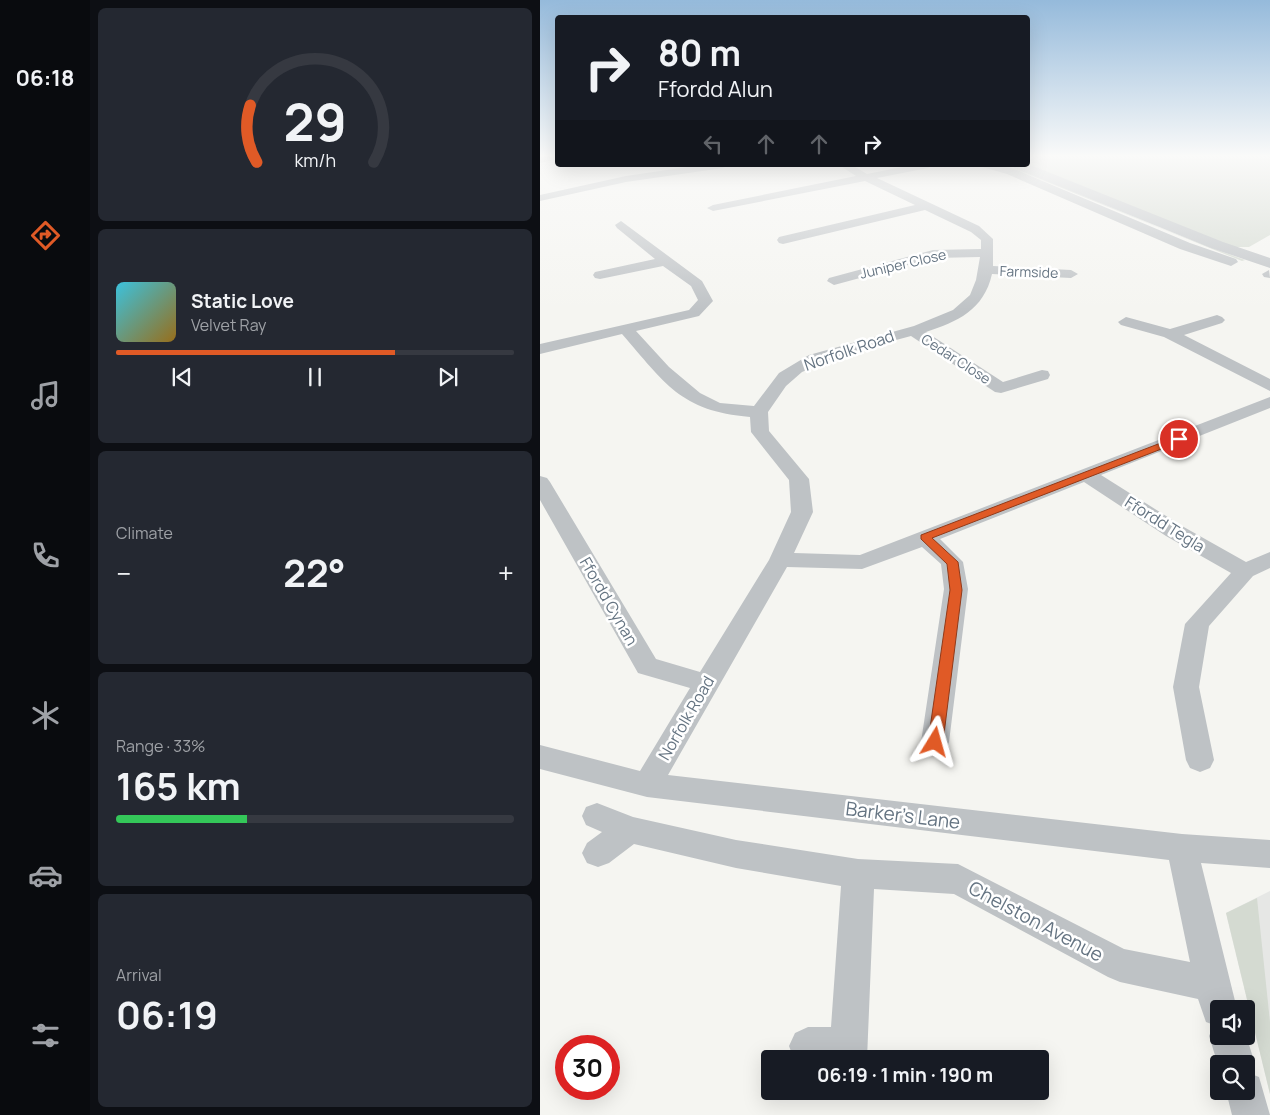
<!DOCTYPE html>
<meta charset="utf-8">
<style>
body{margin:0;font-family:Manrope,sans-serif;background:#242831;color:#f1f3f6;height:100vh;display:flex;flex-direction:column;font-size:19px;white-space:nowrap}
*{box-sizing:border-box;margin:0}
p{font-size:16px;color:#9ea1a6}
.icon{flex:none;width:28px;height:28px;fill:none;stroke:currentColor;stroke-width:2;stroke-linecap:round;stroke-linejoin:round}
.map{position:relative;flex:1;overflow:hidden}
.drawer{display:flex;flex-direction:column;gap:8px;padding:8px;background:#0d0f14;width:450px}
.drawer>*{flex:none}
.guide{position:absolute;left:15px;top:15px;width:475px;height:152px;border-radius:5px;box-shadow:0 5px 20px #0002;background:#171b24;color:#f1f3f6;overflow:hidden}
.fabs{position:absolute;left:670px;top:1000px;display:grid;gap:10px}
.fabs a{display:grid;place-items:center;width:45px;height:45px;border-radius:5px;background:#171b24;box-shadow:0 5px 20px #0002;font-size:25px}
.speed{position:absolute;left:15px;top:1035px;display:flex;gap:10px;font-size:25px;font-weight:700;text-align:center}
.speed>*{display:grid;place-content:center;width:65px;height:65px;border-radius:50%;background:#171b24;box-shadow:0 5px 20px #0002;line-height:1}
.speed .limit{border:8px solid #d22;background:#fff;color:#111}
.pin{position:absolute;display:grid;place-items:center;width:42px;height:42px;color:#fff;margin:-21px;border:2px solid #fff;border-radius:50%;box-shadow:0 1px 5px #0007}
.me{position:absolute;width:55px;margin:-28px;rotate:8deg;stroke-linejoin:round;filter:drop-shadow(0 0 4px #0008)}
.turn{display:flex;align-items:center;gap:18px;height:105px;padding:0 20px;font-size:22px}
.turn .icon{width:65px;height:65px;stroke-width:2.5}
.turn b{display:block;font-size:35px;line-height:42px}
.lanes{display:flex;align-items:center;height:48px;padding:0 20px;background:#0003;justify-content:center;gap:25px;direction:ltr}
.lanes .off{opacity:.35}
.big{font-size:38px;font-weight:700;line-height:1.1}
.drawer .card{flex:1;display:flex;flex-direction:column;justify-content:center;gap:8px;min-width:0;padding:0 18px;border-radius:8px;background:#242831}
.drawer .dial{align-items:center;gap:0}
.dial svg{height:130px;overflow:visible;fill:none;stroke:#363941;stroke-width:7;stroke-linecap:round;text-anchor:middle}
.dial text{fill:#f1f3f6;stroke:none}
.song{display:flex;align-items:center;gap:15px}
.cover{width:60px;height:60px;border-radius:8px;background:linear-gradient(135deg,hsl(190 70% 55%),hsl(40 70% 35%))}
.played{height:5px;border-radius:2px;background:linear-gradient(90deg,#e05a26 70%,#363941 70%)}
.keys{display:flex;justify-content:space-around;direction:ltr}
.heat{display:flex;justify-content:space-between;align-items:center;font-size:28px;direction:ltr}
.charge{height:8px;border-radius:4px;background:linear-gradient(90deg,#34c759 33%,#363941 0)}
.trip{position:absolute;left:221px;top:1050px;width:288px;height:50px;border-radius:5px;background:#171b24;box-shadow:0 5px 20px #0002;font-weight:700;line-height:50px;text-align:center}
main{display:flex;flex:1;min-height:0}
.tabs{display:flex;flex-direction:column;width:90px;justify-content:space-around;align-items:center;background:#090b0e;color:#9ea1a6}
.tabs .icon{width:35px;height:35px}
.tabs .current{color:#e05a26}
.tabs b{font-size:22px;color:#f1f3f6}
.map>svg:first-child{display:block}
.built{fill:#e6e7e5}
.green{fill:#d4dad1}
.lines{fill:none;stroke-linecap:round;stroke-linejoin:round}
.minor{fill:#bec2c5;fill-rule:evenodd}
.tertiary{fill:#bec2c5;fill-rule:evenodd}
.route{fill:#e05a26;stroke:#923a19}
.labels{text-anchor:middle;stroke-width:5;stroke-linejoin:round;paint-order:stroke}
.far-street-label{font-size:14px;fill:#657482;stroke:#fff}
.street-label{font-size:16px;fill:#657482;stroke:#fff}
.near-street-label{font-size:19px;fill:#657482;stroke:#fff}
</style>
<main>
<nav class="tabs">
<b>06:18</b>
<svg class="icon current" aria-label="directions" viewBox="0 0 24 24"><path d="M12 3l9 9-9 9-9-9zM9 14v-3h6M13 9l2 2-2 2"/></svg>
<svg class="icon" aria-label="music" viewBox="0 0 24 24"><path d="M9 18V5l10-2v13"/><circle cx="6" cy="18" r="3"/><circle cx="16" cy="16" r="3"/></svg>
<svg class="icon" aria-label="phone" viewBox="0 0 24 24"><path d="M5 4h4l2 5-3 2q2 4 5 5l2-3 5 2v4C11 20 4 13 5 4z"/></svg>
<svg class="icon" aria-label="climate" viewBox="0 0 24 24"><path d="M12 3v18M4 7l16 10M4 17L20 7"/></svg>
<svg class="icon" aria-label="car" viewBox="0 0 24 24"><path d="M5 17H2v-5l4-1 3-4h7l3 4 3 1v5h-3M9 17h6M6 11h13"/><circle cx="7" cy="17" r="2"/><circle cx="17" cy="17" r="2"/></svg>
<svg class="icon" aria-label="filters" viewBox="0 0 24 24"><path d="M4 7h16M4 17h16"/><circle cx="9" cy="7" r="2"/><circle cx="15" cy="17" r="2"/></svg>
</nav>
<section class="drawer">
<div class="card dial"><svg viewBox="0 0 100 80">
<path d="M14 69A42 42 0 1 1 86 69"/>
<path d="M14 69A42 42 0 0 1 10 34" stroke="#e05a26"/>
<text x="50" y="56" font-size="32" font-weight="700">29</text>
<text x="50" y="72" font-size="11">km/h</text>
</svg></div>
<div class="card">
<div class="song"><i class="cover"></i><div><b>Static Love</b><p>Velvet Ray</p></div></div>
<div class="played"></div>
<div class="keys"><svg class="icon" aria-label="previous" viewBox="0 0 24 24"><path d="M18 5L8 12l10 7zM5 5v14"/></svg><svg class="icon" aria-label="pause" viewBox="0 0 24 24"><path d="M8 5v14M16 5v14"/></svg><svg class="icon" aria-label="next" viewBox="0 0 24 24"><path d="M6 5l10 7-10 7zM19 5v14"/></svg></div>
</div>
<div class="card"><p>Climate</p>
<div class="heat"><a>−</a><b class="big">22°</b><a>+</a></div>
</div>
<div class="card"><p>Range · 33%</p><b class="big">165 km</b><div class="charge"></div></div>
<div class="card"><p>Arrival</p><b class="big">06:19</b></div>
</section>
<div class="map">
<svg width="730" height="1115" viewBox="0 0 730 1115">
<rect width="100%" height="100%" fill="#f5f5f1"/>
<path class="built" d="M 730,891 L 730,1094 L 686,913 Z"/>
<g class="green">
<path d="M 488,156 L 730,156 L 730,235 L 709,247 L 693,247 L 488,165 Z"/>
<path d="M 449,165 C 482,165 516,185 546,197 C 599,219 651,241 705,260 L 702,261 L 489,175 Z"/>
<path d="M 717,898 L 730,1022 L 730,1094 L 686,913 Z"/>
</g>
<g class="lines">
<g class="minor">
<path d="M 18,156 L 18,159 L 0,163 L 0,157 Z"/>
<path d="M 161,165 L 188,165 L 183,168 L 86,182 L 0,201 L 0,195 L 86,176 Z"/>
<path d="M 299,165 L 312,165 L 327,174 L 372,165 L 393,165 L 388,168 L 337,178 L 439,226 L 453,239 L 453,266 L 531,270 L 538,274 L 531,278 L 452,274 C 444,310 417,322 386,332 L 463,382 L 502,370 L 508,371 L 510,375 L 508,379 L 461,393 L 455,392 L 371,336 L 304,354 L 262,372 L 246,386 L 228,412 L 229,431 L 269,479 L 273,512 L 254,553 L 320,555 L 730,397 L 730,408 L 561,475 L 642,526 L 706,562 L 730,552 L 730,568 L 713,576 L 669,626 L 659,687 L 674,760 L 670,768 L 660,772 L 650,768 L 646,760 L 633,687 L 645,624 L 691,573 L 626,536 L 544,482 L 400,539 L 423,562 L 428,589 L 409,742 L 405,750 L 395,753 L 385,750 L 381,742 L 404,589 L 401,564 L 382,547 L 322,569 L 247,567 L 128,775 L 642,834 L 730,840 L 730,868 L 661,863 L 697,1009 L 679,1009 L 679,1036 L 706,1035 L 715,1064 L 711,1074 L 719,1077 L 730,1115 L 692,1115 L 686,1091 L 706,1091 L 706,1064 L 679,1064 L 679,1068 L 669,1036 L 674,1025 L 666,1022 L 658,999 L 580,982 L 568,977 L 414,894 L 334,889 L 327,1059 L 254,1059 L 249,1046 L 255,1033 L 268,1027 L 291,1027 L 301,886 L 196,868 L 94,844 L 69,863 L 58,867 L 47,863 L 42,853 L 47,843 L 62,832 L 46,825 L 42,816 L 46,807 L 57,803 L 93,817 L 196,840 L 318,859 L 418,864 L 584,949 L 650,962 L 629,860 L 107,797 L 0,769 L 0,745 L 100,771 L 150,688 L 98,673 L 0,500 L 0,476 L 7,478 L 10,482 L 116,659 L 160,672 L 229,560 L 251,512 L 249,480 L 211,432 L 210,417 C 140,411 125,383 82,334 L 0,354 L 0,344 L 149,310 L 158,300 L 151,286 L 123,266 L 60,279 L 55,278 L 53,275 L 55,272 L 115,259 L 77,228 L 75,225 L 81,221 L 162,281 L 173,301 L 159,316 L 96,331 L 129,367 L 160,393 L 180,403 L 214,406 L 239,373 L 269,355 L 374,326 L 413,310 L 430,295 L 436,280 L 440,257 L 394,258 L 294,285 L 287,281 L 289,278 L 393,250 L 441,249 L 441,240 L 431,232 L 385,210 L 243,244 L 239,243 L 237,240 L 239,237 L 375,205 L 325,181 L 173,211 L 167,208 L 173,205 L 316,176 Z"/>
<path d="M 435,165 L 456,165 L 474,169 L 650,243 L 696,259 L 698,262 L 691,266 L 640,249 L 467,174 Z"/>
<path d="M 729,270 L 730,278 L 724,277 L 722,274 Z"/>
<path d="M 677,315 L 682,317 L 685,320 L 682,323 L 644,335 L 730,379 L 730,391 L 624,337 L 581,325 L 578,322 L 586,317 L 630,329 Z"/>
</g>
<path class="tertiary" d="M 488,164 L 683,242 L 730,258 L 730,268 L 671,248 L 474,168 L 472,165 Z"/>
</g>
<linearGradient id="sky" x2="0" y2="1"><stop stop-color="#95badb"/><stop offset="0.5" stop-color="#fafaf9"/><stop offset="1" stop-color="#fafaf9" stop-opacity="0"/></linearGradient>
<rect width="730" height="312" fill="url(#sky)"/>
<path class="route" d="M 639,436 L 643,439 L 642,441 L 392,538 L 418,562 L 422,590 L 403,742 L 400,746 L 390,746 L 388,742 L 410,590 L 407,564 L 381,539 L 381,535 Z"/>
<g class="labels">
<g class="far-street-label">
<text transform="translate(363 264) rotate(-13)" y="5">Juniper Close</text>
<text transform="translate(489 272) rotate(2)" y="5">Farmside</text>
<text transform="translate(416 359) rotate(33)" y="5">Cedar Close</text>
</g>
<g class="street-label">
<text transform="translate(309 350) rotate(-19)" y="6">Norfolk Road</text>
<text transform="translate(625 524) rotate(32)" y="6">Ffordd Tegla</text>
<text transform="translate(69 601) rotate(60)" y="6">Ffordd Cynan</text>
<text transform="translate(146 718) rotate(-60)" y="6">Norfolk Road</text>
</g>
<g class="near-street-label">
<text transform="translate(363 815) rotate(7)" y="7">Barker's Lane</text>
<text transform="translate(496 921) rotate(28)" y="7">Chelston Avenue</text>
</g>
</g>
</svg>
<div class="fabs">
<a><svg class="icon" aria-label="sound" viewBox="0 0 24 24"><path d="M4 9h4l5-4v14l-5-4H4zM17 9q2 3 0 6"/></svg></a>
<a><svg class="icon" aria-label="search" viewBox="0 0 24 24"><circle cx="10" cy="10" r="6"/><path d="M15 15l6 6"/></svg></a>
</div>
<div class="speed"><div class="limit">30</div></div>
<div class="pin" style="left:639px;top:439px;background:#d93025"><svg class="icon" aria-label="arrive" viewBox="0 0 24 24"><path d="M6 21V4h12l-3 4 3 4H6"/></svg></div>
<svg class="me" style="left:395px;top:742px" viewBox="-20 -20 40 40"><path d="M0-17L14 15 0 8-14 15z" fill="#e05a26" stroke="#fff" stroke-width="4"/></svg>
<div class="trip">06:19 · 1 min · 190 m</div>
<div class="guide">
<div class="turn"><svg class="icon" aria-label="right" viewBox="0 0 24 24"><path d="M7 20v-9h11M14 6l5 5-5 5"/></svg><div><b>80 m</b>Ffordd Alun</div></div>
<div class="lanes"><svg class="icon off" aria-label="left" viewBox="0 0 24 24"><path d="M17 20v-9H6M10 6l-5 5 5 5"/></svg><svg class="icon off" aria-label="ahead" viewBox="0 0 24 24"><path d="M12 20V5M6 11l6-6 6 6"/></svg><svg class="icon off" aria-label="ahead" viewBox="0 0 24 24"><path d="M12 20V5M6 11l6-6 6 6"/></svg><svg class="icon" aria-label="right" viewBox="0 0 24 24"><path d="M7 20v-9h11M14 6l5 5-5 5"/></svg></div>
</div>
</div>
</main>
